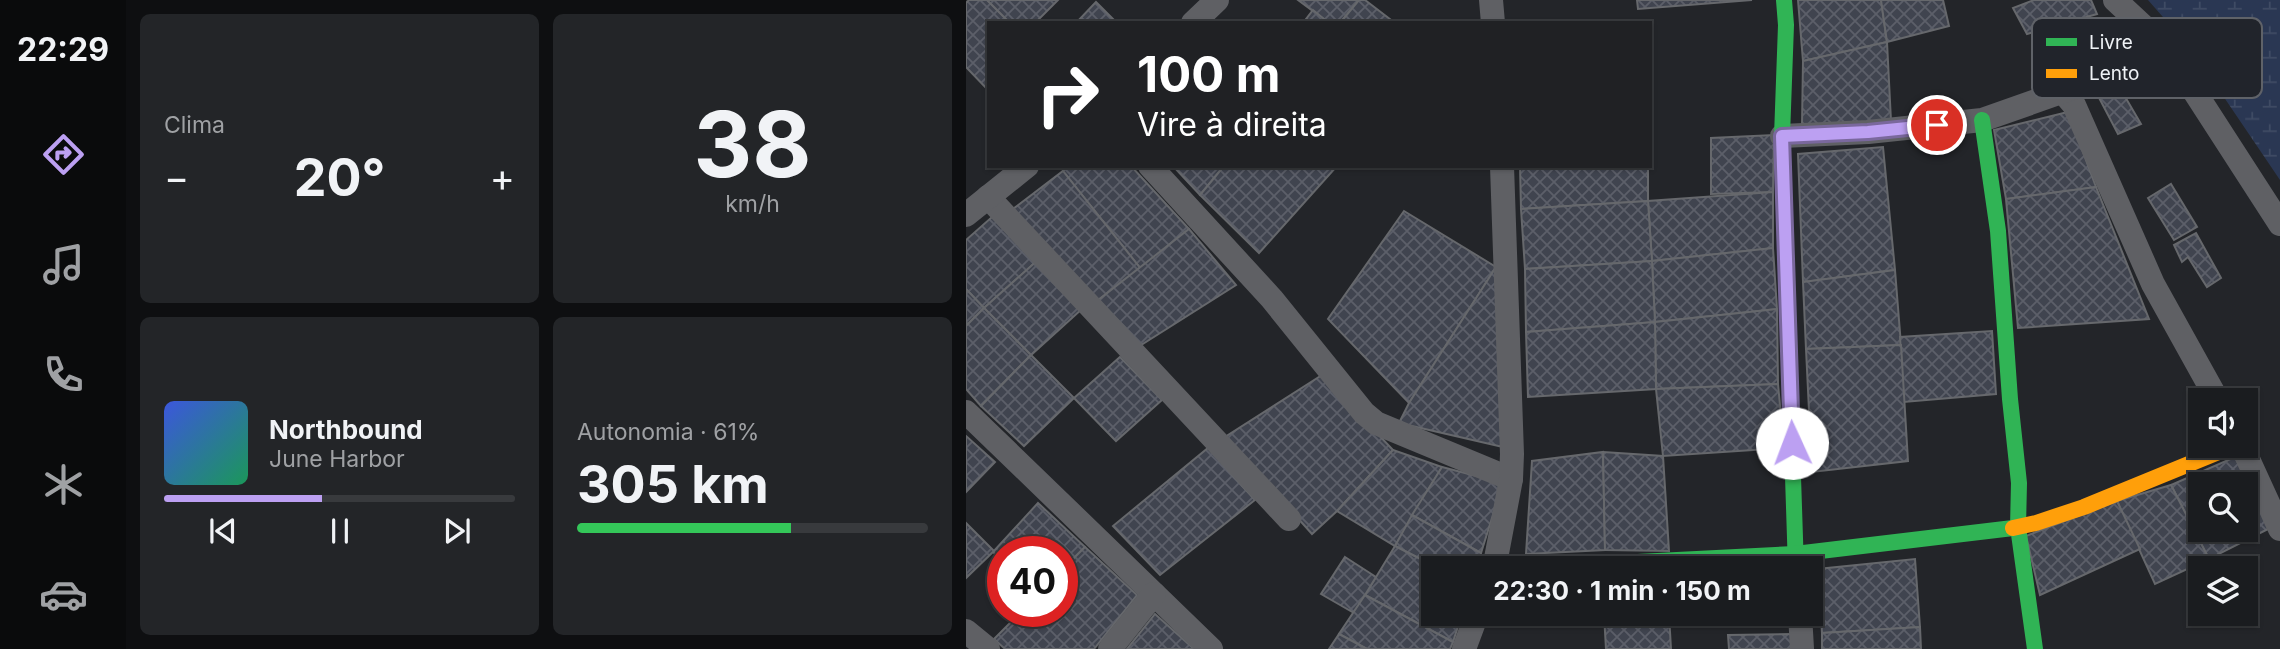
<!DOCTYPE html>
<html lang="pt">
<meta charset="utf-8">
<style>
body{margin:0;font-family:Inter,sans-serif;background:#232528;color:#f1f3f6;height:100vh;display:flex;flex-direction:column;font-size:26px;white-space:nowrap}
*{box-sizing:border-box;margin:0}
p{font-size:23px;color:#9fa1a4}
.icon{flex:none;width:38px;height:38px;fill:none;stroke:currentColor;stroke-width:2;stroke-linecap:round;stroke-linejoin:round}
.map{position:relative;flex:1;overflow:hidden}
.side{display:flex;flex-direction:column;gap:14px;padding:14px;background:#0e0f11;width:840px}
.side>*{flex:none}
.banner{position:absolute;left:21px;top:21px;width:665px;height:147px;border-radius:0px;box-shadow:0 2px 5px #0004,0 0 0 2px #383a3d;background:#202124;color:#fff;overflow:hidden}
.fabs{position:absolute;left:1222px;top:388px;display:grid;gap:14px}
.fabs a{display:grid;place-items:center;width:70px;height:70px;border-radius:0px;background:#1a1c1f;box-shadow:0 2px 5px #0004,0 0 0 2px #383a3d;font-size:35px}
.speed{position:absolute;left:21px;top:536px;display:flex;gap:14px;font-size:35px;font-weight:700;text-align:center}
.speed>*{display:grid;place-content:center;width:91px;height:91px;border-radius:50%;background:#1a1c1f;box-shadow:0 2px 5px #0004,0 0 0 2px #383a3d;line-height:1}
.speed .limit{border:10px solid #d22;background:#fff;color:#111}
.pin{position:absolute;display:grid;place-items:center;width:60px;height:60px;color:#fff;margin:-30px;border:4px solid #fff;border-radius:50%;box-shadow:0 2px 7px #0007}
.me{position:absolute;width:77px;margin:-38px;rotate:358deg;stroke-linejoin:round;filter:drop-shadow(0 0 5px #0008)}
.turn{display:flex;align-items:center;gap:24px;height:147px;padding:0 35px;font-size:32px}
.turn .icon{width:91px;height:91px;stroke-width:2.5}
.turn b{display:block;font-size:49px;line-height:60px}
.big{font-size:52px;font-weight:700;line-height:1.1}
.side .tile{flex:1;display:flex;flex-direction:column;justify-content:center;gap:10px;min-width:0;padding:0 24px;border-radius:10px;background:#232528}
.side .dial{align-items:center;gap:0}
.dial b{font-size:91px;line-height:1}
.song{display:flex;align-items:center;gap:21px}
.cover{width:84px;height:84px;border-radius:10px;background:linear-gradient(135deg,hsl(230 70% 55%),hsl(150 70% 35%))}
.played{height:7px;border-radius:4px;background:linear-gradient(90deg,#bca0f2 45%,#383a3d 45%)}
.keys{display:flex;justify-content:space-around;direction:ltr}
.heat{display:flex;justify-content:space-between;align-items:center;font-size:38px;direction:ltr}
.charge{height:10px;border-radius:5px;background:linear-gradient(90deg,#34c759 61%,#383a3d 0)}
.side .tiles{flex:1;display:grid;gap:14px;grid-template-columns:repeat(2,1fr)}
.trip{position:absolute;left:455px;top:556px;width:402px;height:70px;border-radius:0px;background:#1a1c1f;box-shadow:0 2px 5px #0004,0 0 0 2px #383a3d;font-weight:700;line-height:70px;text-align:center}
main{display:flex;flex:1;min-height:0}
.menu{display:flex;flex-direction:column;width:126px;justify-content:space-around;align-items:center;background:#0a0b0c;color:#9fa1a4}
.menu .icon{width:49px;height:49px}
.menu .selected{color:#bca0f2}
.menu b{font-size:32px;color:#f1f3f6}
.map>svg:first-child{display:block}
.wetland{fill:url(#wetland-marsh)}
.building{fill:url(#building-cross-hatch);stroke:#66686c;stroke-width:2;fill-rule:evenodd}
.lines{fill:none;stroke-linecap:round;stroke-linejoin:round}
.street{stroke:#5f6064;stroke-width:24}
.fast{stroke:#30b455;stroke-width:16}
.slow{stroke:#ff9f0a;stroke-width:16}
.route-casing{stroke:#7a689d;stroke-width:18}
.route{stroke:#bca0f2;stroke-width:12}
.key{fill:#21242b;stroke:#5f6268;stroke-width:2}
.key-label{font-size:19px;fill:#eff2f6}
</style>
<main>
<nav class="menu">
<b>22:29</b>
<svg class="icon selected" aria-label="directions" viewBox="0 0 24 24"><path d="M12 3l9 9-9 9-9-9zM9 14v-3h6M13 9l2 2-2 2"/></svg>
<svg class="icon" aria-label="music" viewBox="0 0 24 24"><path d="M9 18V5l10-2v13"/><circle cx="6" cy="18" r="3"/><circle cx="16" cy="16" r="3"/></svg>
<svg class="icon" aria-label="phone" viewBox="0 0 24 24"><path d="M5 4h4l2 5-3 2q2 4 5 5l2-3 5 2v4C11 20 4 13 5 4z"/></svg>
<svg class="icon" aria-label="climate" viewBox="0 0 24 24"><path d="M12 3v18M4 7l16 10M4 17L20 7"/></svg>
<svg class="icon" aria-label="car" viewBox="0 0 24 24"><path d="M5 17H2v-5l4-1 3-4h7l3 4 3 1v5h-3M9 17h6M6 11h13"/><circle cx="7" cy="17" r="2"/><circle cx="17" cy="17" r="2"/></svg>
</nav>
<section class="side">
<div class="tiles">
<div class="tile"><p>Clima</p>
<div class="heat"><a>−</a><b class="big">20°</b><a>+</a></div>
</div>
<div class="tile dial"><b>38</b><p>km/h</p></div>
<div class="tile">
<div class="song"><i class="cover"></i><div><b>Northbound</b><p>June Harbor</p></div></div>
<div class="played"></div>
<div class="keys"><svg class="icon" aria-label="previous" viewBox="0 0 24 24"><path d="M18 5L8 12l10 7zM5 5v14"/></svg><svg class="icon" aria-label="pause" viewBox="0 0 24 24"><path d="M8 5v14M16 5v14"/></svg><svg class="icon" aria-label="next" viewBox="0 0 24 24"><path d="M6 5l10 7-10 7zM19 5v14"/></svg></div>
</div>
<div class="tile"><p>Autonomia · 61%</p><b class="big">305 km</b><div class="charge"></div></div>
</div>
</section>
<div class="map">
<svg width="1314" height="649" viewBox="0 0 1314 649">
<defs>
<pattern id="wetland-marsh" width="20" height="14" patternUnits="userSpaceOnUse" patternTransform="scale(1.75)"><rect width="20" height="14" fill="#2a3753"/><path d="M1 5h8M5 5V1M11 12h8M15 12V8" fill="none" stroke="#3f4b64"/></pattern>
<pattern id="building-cross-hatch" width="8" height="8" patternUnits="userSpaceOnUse" patternTransform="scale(1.75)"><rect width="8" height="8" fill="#40444f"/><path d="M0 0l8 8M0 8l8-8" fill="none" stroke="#5c5f69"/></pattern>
</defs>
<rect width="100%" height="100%" fill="#232529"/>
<path class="wetland" d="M 1182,0 L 1314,0 L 1314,180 L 1226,50 Z"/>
<g class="building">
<path d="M 3,0 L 21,0 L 44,23 L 23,23 L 23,91 L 0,67 L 0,3 Z"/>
<path d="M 21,0 L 92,0 L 69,23 L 44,23 Z"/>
<path d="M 332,0 L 393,0 L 374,23 L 363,23 Z"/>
<path d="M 393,0 L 399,0 L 429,23 L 374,23 Z"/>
<path d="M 671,0 L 786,0 L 672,9 Z"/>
<path d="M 832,0 L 915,0 L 921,42 L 837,61 Z"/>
<path d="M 915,0 L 977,0 L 983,26 L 921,42 Z"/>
<path d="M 1068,0 L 1125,0 L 1131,14 L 1061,34 L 1047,8 Z"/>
<path d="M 130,2 L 151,23 L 110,23 Z"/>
<path d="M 347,10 L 363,23 L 337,23 Z"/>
<path d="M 921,42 L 925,121 L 836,125 L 837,61 Z"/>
<path d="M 1151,83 L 1175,124 L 1152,134 L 1130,92 Z"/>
<path d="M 1102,112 L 1130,187 L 1040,199 L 1028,130 Z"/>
<path d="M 808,135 L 807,192 L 745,194 L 745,138 Z"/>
<path d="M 917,147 L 929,270 L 837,282 L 832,154 Z"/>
<path d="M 103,166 L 165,166 L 223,229 L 175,269 L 97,171 Z"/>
<path d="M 207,166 L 258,166 L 234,195 Z"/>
<path d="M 258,166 L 371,166 L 293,253 L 234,195 Z"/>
<path d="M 554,166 L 682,166 L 682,201 L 555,209 Z"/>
<path d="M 97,171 L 175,269 L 131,301 L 47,209 Z"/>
<path d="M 1205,184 L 1231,227 L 1208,240 L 1182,198 Z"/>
<path d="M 1130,187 L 1183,319 L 1052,328 L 1040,199 Z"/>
<path d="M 807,192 L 807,248 L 686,261 L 682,201 Z"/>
<path d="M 682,201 L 686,261 L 559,269 L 555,209 Z"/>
<path d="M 438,211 L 530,267 L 443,403 L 362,319 Z"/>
<path d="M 26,217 L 73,259 L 18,308 L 0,289 L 0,240 Z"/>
<path d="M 223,229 L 270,285 L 172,347 L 131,301 Z"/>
<path d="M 1230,233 L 1255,278 L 1241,287 L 1222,257 L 1216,262 L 1208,245 Z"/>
<path d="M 807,248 L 811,309 L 689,322 L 686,261 Z"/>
<path d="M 73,259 L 116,309 L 65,355 L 18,308 Z"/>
<path d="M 686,261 L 689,322 L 560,332 L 559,269 Z"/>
<path d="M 530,267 L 541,448 L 433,423 L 443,403 Z"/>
<path d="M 929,270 L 935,345 L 840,349 L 837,282 Z"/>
<path d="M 0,289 L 18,308 L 0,326 Z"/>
<path d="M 18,308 L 65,355 L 15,406 L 0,389 L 0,326 Z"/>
<path d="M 811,309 L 812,384 L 690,389 L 689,322 Z"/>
<path d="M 689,322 L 690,389 L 562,397 L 560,332 Z"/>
<path d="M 1026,331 L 1030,394 L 938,402 L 934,337 Z"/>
<path d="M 935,345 L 942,461 L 846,472 L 840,349 Z"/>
<path d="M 65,355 L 108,398 L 58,446 L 15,406 Z"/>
<path d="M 154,357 L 196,400 L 150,441 L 108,398 Z"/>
<path d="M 356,375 L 427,450 L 371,511 L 346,534 L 259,437 Z"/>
<path d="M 812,384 L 818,448 L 697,456 L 690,389 Z"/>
<path d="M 0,436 L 29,462 L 0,492 Z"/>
<path d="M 242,448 L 289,500 L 194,575 L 147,526 Z"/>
<path d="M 427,450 L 476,467 L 429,546 L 371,511 Z"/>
<path d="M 637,452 L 639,550 L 560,554 L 566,461 Z"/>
<path d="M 637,452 L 697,456 L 703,551 L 639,550 Z"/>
<path d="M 1269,457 L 1306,527 L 1243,559 L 1205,485 ZM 1234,485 L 1279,485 L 1279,530 L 1234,530 Z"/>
<path d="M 476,467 L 537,483 L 515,553 L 446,515 Z"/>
<path d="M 1205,485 L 1243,559 L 1189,584 L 1151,501 Z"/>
<path d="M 1151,501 L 1174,549 L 1074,595 L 1060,536 Z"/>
<path d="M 72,503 L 119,547 L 96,570 L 96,551 L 37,551 L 37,561 L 27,552 Z"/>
<path d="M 446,515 L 515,553 L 510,569 L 474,569 L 429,546 Z"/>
<path d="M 0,523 L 28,551 L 0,578 Z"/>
<path d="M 429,546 L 474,569 L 467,569 L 467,614 L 496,614 L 487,642 L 399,595 Z"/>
<path d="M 119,547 L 171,595 L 128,649 L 39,649 L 28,639 L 56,611 L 96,611 L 96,570 Z"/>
<path d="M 379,557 L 410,577 L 388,613 L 355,594 Z"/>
<path d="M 949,559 L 954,627 L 856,633 L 852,569 Z"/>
<path d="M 399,595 L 487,642 L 484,649 L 401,649 L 373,634 Z"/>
<path d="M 189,614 L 228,649 L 161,649 Z"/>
<path d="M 638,614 L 703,614 L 705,649 L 640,649 Z"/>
<path d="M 954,627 L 955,649 L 856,649 L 856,633 Z"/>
<path d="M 373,634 L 401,649 L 363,649 Z"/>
<path d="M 827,634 L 828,649 L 763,649 L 762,635 Z"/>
</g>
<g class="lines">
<g class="street">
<path d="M 525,0 L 527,23"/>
<path d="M 1149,0 L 1206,53 L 1208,60 L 1314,224"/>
<path d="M 227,23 L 251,0"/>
<path d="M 1097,92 L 1108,105 L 1187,284 L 1252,401"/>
<path d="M 816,136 L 902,132 L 1016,120 L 1206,53"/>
<path d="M 184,166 L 306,299 L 398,413 L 410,423 L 545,479"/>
<path d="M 22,197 L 323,519"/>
<path d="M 0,215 L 61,166"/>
<path d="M 0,412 L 245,649"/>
<path d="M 1276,446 L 1314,529"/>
<path d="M 528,569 L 545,479 L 546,454 L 536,166"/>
<path d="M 834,614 L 836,649"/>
<path d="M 0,631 L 22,649"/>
<path d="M 144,649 L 188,594"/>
<path d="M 498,649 L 511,614"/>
</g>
<g class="fast">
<path d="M 818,0 L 820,25 L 816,136 L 830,569"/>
<path d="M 1016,120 L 1032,231 L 1044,399 L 1053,483 L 1052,527 L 1069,649"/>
<path d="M 532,569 L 829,554 L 1047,528"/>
</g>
<path class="slow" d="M 1047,528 L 1070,523 L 1118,507 L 1267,446"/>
</g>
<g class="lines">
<g class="route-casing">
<path id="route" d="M 826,443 L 816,136 L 902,132 L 971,125"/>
</g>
<use href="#route" class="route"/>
</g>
<rect x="1066" y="18" width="230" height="80" rx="10" class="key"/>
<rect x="1080" y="38" width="31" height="8" fill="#30b455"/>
<rect x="1080" y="69" width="31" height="9" fill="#ff9f0a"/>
<g class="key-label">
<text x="1123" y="49">Livre</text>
<text x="1123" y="80">Lento</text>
</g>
</svg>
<div class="fabs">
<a><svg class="icon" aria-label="sound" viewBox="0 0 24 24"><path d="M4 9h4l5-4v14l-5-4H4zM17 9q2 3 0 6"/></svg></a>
<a><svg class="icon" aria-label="search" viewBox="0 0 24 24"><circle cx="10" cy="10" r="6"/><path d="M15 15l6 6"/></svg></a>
<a><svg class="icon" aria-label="layers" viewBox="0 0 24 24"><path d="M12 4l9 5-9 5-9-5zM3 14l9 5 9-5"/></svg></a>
</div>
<div class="speed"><div class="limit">40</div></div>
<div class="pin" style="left:971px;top:125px;background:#d93025"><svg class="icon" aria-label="arrive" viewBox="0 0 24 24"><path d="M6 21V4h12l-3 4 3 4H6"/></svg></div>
<svg class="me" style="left:826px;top:443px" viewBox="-20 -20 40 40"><circle r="19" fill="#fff"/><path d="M0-13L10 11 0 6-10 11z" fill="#bca0f2"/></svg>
<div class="trip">22:30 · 1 min · 150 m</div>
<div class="banner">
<div class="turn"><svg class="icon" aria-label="right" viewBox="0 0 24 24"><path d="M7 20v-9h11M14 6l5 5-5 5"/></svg><div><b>100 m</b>Vire à direita</div></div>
</div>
</div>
</main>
